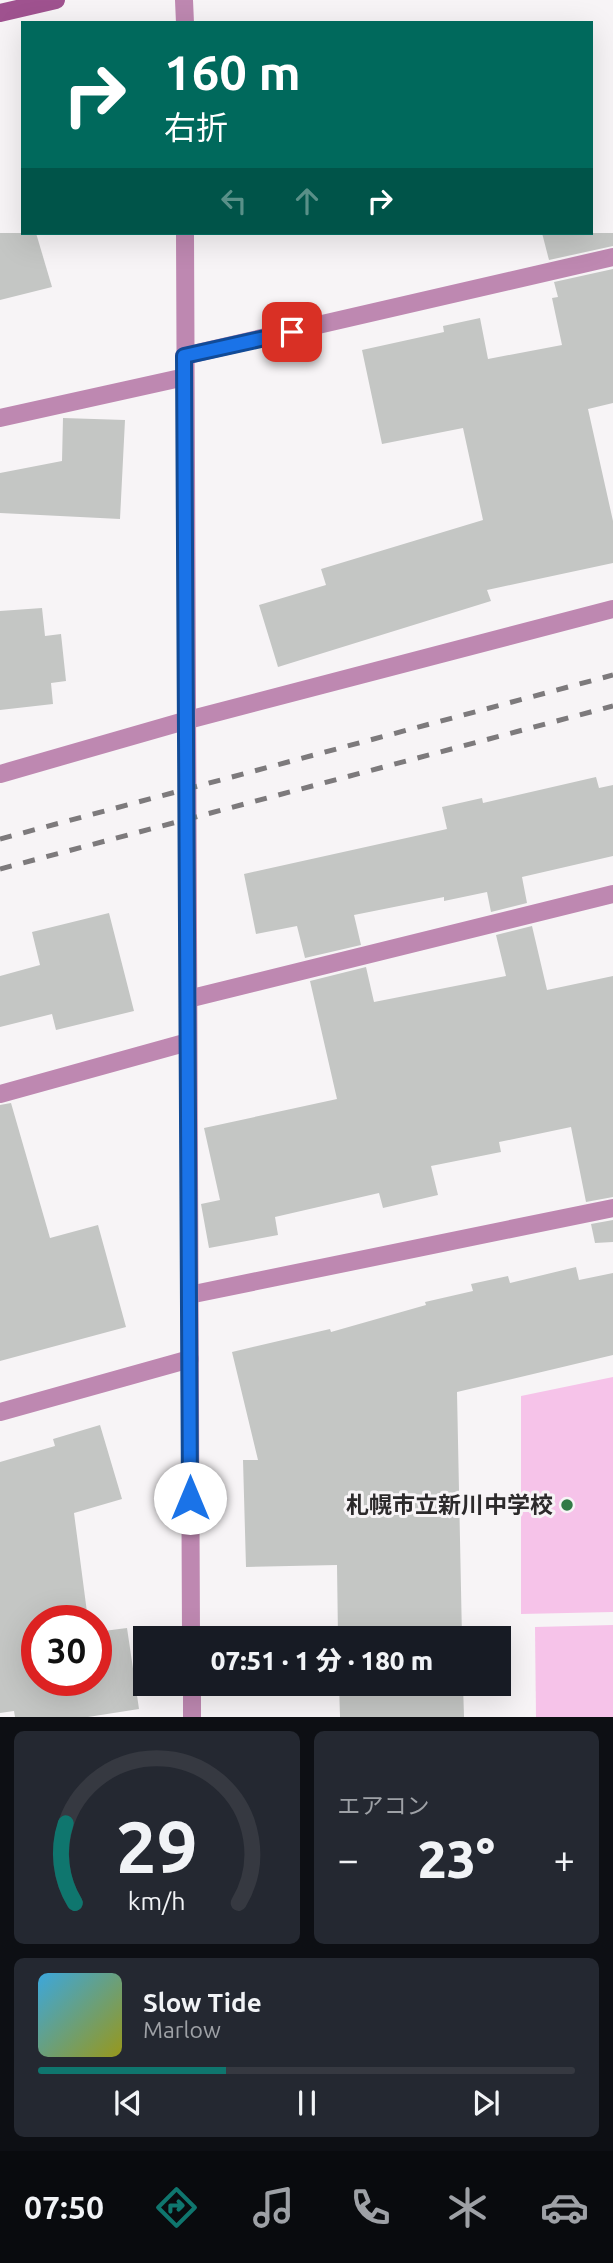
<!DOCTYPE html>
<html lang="ja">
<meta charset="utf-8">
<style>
body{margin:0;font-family:Ubuntu,"Noto Sans JP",sans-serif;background:#242831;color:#f1f3f6;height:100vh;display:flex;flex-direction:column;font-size:26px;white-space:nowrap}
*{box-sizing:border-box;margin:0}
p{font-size:23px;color:#9ea1a6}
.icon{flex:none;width:38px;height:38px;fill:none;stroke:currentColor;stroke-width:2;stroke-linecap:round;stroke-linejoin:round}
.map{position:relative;height:1717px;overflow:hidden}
.panel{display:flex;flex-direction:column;gap:14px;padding:14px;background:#0d0f14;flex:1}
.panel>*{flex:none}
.hud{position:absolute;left:21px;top:21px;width:572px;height:214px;border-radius:0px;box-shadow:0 7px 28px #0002;background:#00695c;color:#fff;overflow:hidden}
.speed{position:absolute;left:21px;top:1605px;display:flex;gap:14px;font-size:35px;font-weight:700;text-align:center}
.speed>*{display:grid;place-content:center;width:91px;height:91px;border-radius:50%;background:#171b24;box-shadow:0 7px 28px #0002;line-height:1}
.speed .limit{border:10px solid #d22;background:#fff;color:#111}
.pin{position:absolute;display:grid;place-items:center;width:60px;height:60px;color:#fff;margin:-30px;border-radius:14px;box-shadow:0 4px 10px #0006}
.me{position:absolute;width:77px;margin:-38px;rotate:0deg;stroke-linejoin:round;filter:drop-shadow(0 0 5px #0008)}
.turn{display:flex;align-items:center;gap:24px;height:147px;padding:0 28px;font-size:32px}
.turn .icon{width:91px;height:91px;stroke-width:2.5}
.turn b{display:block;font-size:49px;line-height:60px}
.lanes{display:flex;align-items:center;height:66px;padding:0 28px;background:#0003;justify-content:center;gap:35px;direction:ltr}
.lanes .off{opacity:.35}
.big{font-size:52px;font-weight:800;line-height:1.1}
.panel .card{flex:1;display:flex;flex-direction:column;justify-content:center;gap:10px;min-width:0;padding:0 24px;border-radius:10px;background:#242831}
.panel .dial{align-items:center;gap:0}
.dial svg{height:182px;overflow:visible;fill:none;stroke:#363941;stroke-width:7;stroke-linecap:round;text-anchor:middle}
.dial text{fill:#f1f3f6;stroke:none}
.song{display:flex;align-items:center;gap:21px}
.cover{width:84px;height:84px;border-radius:10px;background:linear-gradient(135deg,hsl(200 70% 55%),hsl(60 70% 35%))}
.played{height:7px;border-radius:4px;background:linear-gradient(90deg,#0f766e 35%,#363941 35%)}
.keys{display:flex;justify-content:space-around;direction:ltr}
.heat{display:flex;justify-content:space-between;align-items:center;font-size:38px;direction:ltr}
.panel .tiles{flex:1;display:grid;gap:14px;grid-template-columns:1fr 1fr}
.card:last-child{grid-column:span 2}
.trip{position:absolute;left:133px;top:1626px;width:378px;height:70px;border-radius:0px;background:#171b24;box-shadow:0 7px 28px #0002;font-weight:800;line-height:70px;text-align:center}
.dock{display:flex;height:112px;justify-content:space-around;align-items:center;background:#090b0e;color:#9ea1a6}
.dock .icon{width:49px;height:49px}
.dock .on{color:#0f766e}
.dock b{font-size:32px;color:#f1f3f6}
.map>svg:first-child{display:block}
.green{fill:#f6c3e9}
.building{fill:#c4c6c4}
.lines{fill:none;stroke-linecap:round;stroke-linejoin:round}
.minor{stroke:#be88b1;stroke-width:18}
.secondary{stroke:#9f528f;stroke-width:18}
.rail{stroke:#7d7a7c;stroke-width:5;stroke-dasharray:12 12;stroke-linecap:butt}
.route-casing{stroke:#114b97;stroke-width:18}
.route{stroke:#1a73e8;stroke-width:12}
.poi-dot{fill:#317a46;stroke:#f7f4f6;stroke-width:2.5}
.labels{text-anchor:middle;stroke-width:6;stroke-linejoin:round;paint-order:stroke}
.poi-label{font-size:23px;font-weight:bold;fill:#2c2a2b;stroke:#f7f4f6;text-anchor:end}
</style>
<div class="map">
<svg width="613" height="1717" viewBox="0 0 613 1717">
<rect width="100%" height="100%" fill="#f7f4f6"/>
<g class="green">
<path d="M 613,1377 L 613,1612 L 521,1614 L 521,1396 Z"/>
<path d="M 613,1625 L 613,1717 L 536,1717 L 535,1627 Z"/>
</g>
<g class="building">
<path d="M 0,233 L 36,233 L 52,287 L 0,300 Z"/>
<path d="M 542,233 L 613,233 L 613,246 L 549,260 Z"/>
<path d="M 613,269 L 613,403 L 588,409 L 613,521 L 613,563 L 487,590 L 491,601 L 278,667 L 259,605 L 326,585 L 321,569 L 483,520 L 463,428 L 382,444 L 362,350 L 444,332 L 443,326 L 480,318 L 488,359 L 562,345 L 552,298 L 558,297 L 554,282 Z"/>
<path d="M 63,418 L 125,420 L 120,519 L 0,513 L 0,473 L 62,461 Z"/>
<path d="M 42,608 L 45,636 L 61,634 L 66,681 L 51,683 L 53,704 L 0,710 L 0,611 Z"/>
<path d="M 596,777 L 599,788 L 613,785 L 613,856 L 522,877 L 527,903 L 491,912 L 487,892 L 444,901 L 444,897 L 354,915 L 361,945 L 305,958 L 297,926 L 256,934 L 244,874 L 447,829 L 442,807 L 482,798 L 483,803 Z"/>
<path d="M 109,913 L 134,1011 L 56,1030 L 52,1014 L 0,1027 L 0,976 L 40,965 L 32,932 Z"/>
<path d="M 532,926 L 547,990 L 613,976 L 613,1197 L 586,1202 L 571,1127 L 499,1142 L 501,1152 L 431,1166 L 438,1195 L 383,1208 L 379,1193 L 275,1217 L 278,1235 L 209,1248 L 201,1204 L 220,1200 L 204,1128 L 337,1099 L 310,981 L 366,967 L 374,1002 L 506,976 L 496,935 Z"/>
<path d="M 11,1103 L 50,1238 L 98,1225 L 126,1327 L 0,1361 L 0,1105 Z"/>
<path d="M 613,1220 L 613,1242 L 595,1243 L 591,1224 Z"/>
<path d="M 576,1267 L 579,1280 L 613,1273 L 613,1355 L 457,1392 L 462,1638 L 338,1638 L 337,1565 L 246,1567 L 243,1460 L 258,1460 L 232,1352 L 330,1329 L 331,1332 L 426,1305 L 425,1302 L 473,1291 L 471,1284 L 508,1276 L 510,1283 Z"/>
<path d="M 100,1425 L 122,1499 L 74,1513 L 88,1620 L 37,1620 L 37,1680 L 96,1680 L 96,1632 L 127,1628 L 139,1709 L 88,1717 L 15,1717 L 14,1711 L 0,1713 L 0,1462 L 55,1446 L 53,1439 Z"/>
<path d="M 339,1684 L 463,1684 L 464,1717 L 340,1717 Z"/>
</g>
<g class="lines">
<g class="minor">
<path d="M 184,0 L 185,23"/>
<path d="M 185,233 L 191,1638"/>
<path d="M 184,356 L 613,257"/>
<path d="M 0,418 L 185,377"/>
<path d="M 0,774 L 188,720 L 613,609"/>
<path d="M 188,999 L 613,894"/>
<path d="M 0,1094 L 188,1042"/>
<path d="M 189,1295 L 613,1208"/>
<path d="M 0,1412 L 190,1359"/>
<path d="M 192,1684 L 192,1717"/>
</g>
<path class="secondary" d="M 0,13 L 56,0"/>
<g class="rail">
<path d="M 0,839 L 613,675"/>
<path d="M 0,869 L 613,706"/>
</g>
</g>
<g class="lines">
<g class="route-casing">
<path id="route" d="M 190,1498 L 184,356 L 292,332"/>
</g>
<use href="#route" class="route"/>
</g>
<circle class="poi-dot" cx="567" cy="1505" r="7"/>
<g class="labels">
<g class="poi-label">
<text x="553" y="1513">札幌市立新川中学校</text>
</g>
</g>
</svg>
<div class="speed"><div class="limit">30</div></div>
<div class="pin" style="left:292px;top:332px;background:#d93025"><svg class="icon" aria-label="arrive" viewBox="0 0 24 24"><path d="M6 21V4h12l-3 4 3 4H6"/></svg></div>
<svg class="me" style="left:190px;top:1498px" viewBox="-20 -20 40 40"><circle r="19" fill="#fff"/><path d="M0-13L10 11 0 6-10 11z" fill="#1a73e8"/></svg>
<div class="trip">07:51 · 1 分 · 180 m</div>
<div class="hud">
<div class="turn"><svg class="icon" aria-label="right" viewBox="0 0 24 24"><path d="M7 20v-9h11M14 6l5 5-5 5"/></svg><div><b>160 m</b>右折</div></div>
<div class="lanes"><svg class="icon off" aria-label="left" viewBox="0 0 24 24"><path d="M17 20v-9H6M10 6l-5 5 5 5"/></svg><svg class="icon off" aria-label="ahead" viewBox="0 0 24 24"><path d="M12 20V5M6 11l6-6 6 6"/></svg><svg class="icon" aria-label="right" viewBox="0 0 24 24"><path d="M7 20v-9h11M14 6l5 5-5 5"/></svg></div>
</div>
</div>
<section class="panel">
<div class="tiles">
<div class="card dial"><svg viewBox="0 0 100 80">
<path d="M14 69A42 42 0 1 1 86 69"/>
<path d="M14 69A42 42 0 0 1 10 34" stroke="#0f766e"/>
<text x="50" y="56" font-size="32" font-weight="700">29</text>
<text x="50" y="72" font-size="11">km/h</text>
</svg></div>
<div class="card"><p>エアコン</p>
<div class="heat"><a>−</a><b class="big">23°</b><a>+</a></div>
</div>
<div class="card">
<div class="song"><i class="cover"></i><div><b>Slow Tide</b><p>Marlow</p></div></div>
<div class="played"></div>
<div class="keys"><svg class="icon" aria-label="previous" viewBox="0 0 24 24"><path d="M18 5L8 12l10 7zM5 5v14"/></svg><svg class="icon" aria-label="pause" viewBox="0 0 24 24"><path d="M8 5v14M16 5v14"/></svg><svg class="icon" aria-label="next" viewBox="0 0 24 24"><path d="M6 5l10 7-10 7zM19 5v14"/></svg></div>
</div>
</div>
</section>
<nav class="dock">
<b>07:50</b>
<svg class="icon on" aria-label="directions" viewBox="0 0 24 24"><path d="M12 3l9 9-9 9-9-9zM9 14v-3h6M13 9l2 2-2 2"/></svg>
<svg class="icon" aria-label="music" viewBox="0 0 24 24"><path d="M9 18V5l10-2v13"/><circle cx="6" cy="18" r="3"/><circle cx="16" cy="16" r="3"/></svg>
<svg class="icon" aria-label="phone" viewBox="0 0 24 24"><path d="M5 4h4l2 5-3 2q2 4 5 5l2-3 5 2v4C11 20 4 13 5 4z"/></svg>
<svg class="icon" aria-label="climate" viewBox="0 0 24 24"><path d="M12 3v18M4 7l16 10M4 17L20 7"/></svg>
<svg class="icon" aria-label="car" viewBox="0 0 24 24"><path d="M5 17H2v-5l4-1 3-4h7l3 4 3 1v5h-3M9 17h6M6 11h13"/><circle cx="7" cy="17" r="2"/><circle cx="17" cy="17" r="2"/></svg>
</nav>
